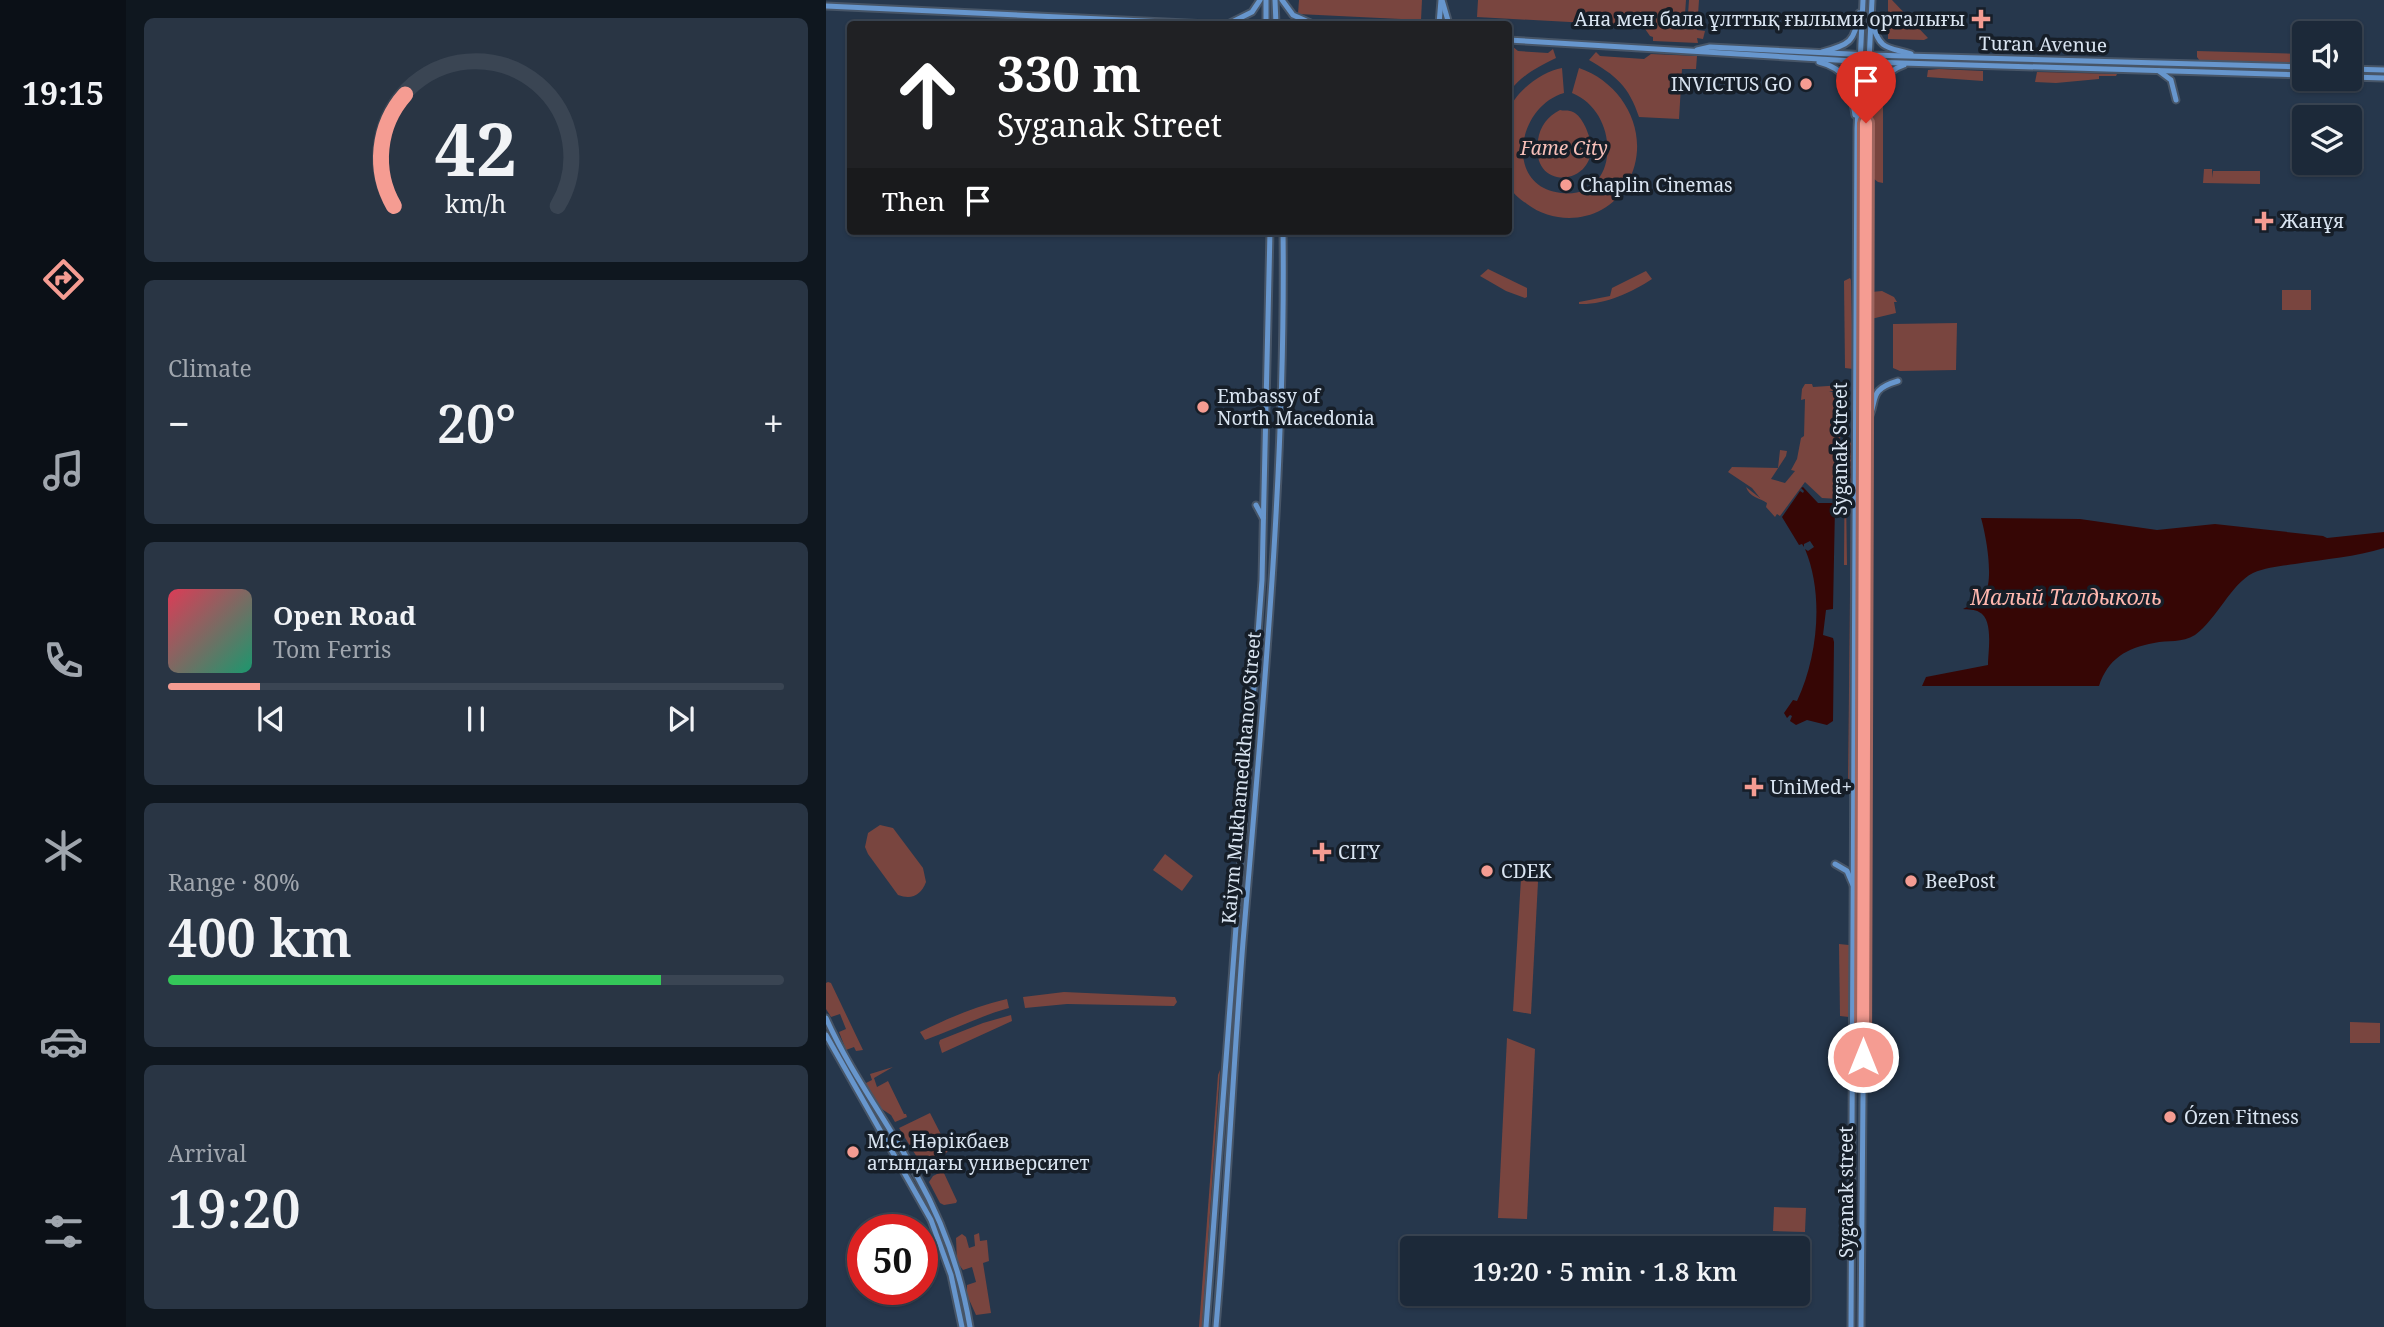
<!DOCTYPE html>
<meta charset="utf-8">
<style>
body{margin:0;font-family:"Noto Serif",serif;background:#293544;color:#f1f3f6;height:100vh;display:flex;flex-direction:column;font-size:26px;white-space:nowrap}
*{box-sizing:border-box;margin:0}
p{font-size:23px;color:#a0a6ae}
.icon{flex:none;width:38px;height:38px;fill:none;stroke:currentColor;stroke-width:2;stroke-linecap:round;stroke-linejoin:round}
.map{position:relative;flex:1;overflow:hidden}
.drawer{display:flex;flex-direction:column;gap:18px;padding:18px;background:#0f171f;width:700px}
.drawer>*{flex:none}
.hud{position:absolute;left:21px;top:21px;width:665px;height:214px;border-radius:7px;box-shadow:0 2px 5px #0004,0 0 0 2px #3a4553;background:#202124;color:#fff;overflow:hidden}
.tools{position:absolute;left:1466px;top:21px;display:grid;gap:14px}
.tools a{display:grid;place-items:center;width:70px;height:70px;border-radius:7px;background:#1c2939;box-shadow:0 2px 5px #0004,0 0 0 2px #3a4553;font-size:35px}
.speed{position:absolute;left:21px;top:1214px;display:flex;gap:14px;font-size:35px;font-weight:700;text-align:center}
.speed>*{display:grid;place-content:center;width:91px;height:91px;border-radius:50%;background:#1c2939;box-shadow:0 2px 5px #0004,0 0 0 2px #3a4553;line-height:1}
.speed .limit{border:10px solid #d22;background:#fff;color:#111}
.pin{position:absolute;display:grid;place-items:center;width:60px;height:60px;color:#fff;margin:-72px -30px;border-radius:50% 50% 50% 0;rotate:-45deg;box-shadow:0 0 7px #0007}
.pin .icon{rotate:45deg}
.me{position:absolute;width:77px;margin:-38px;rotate:0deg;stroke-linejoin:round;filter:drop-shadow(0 0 5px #0008)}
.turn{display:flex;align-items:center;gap:24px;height:147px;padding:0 35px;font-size:32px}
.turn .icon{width:91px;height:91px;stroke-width:2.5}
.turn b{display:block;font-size:49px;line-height:60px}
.then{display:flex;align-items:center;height:66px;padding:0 35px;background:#0003;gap:14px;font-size:26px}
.big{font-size:52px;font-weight:600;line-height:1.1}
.drawer .card{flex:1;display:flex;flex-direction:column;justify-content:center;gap:10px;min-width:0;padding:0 24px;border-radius:10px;background:#293544}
.drawer .dial{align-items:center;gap:0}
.dial svg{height:182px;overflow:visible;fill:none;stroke:#3a4553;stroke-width:7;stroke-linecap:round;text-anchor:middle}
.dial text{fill:#f1f3f6;stroke:none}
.song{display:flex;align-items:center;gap:21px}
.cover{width:84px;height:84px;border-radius:10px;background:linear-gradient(135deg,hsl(350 70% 55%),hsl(160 70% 35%))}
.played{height:7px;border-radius:4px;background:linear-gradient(90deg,#f59c92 15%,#3a4553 15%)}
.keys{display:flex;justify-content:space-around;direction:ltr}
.heat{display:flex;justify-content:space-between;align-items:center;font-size:38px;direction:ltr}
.charge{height:10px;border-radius:5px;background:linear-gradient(90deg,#34c759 80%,#3a4553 0)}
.trip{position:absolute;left:574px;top:1236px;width:410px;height:70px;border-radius:7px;background:#1c2939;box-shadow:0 2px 5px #0004,0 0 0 2px #3a4553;font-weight:600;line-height:70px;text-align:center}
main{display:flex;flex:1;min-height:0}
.tab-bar{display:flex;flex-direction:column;width:126px;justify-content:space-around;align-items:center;background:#0b1017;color:#a0a6ae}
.tab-bar .icon{width:49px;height:49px}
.tab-bar .current{color:#f59c92}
.tab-bar b{font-size:32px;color:#f1f3f6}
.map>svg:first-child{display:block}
.green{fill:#79453f}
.water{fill:#360605}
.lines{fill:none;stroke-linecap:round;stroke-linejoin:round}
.major-casing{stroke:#475567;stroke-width:9}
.major{stroke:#6796cd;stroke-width:5}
.route-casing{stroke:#9f655f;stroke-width:18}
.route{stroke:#f59c92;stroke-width:12}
.poi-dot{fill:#f59c92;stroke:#161e28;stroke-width:2.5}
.labels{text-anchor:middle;stroke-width:7;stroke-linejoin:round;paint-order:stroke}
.poi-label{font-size:19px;fill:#d9e4f1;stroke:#161e28;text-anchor:start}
.street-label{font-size:19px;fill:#d9e4f1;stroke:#161e28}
.park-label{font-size:19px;font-style:italic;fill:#f7c0b9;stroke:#161e28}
.water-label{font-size:21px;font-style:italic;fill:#ffb7ae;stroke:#161e28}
</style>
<main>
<nav class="tab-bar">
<b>19:15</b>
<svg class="icon current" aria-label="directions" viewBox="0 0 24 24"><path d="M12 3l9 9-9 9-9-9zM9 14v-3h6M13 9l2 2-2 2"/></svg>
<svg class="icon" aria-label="music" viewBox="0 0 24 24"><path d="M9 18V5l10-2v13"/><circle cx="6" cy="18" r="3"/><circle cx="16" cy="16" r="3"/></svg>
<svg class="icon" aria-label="phone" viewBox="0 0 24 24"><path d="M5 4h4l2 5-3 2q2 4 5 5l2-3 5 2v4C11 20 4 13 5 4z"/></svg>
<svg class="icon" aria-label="climate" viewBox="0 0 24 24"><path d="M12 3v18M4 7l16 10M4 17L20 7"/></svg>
<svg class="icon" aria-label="car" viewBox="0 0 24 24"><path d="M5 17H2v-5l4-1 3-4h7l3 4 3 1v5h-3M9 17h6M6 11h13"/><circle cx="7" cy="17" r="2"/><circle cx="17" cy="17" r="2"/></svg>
<svg class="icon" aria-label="filters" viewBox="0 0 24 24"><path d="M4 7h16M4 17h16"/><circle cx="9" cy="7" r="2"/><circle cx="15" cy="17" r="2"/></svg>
</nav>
<section class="drawer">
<div class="card dial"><svg viewBox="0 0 100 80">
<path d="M14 69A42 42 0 1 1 86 69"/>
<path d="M14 69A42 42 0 0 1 19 20" stroke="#f59c92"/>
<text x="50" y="56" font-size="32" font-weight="700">42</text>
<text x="50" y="72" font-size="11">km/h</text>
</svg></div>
<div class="card"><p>Climate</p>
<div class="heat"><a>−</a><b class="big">20°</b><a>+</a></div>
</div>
<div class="card">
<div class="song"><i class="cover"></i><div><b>Open Road</b><p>Tom Ferris</p></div></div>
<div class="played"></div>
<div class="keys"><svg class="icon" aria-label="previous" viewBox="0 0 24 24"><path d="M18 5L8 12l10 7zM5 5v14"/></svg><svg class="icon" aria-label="pause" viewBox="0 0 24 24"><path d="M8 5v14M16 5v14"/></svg><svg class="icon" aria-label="next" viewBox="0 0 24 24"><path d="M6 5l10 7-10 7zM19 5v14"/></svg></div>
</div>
<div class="card"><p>Range · 80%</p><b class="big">400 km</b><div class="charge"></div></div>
<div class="card"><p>Arrival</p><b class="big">19:20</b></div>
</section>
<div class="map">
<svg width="1558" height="1327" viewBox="0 0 1558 1327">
<rect width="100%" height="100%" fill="#26374c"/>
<g class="green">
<path d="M 473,0 L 596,0 L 595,20 L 472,14 Z"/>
<path d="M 652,0 L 860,0 L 858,28 L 861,29 L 863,0 L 873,0 L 871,30 L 879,31 L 877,39 L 871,38 L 872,43 L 827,41 L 827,37 L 824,36 L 817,26 L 651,17 Z"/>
<path d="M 1062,0 L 1066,0 L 1102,38 L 1098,40 L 1062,39 Z"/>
<path d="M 686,46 L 692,51 L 722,53 L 727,49 L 730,58 C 710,68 696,75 683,92 L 683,47 Z"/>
<path d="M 1371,51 L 1479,54 L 1479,64 L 1374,61 L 1371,57 Z"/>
<path d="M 770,52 L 774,56 L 818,59 L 825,54 L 871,56 L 870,69 L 856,69 L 853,119 L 813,117 C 803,86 789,75 763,60 Z"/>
<path d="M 736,68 L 738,93 C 690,107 678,187 735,193 C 794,200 796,113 746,93 L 753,68 C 800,84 827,138 801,184 C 781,221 733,228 701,204 C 694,199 685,193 683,184 C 680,176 682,162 682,153 C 682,140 681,127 682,115 C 685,94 716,71 736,68 Z"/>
<path d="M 1113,69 L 1157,71 L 1157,81 L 1101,77 L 1102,70 Z"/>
<path d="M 1211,72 L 1291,74 L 1290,76 L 1273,76 L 1273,79 L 1230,83 L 1209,82 Z"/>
<path d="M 1055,85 L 1057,86 L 1057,183 L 1052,182 L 1043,175 L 1044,120 Z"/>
<path d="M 734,110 C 737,111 741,110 744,111 C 754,113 760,127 763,136 C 778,185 703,196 712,140 C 714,126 722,116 734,110 Z"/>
<path d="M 1378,169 L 1386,169 L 1386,178 L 1387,171 L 1434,171 L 1434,184 L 1377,183 Z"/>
<path d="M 662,269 L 701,288 L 701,297 L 699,298 L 680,291 L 654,276 Z"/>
<path d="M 820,271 L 826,279 C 805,293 778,305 753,304 L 753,302 L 784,296 L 786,288 Z"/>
<path d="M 1024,278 L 1025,280 L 1027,369 L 1019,368 L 1018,281 Z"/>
<rect x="1456" y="290" width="29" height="20"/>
<path d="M 1056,291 L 1068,297 L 1071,302 L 1068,302 L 1070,313 L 1045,319 L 1045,292 Z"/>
<path d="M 1131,323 L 1130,370 L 1074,371 L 1067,368 L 1067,324 Z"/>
<path d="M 979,384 L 986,384 L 987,387 L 1017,385 L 1017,391 L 1003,391 L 1015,395 L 1013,499 L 996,498 L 979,482 L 954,516 L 951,514 L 949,517 L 940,507 L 941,503 C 934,498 923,497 920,487 L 934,498 L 926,488 L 902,472 L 906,467 L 952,468 L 954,450 L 961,451 L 960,456 L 945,479 L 959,483 L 969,471 L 965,470 L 971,459 L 975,438 L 978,436 L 979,399 L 975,400 L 976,389 Z"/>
<path d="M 1019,438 L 1023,438 L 1026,447 L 1026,483 L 1020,494 L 1021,565 L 1018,565 Z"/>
<path d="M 1027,495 L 1025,793 L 1022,788 L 1025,498 Z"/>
<path d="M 1044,540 L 1047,544 L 1046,740 L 1043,744 Z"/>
<path d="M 54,825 L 67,828 L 97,868 L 100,882 C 95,895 86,900 72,895 L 42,854 L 39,847 L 42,833 Z"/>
<path d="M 339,854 L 367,876 L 356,891 L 327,870 Z"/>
<path d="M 696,862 L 713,863 L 705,1014 L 687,1011 Z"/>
<path d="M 1013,944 L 1023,945 L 1023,1017 L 1014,1016 Z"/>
<path d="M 2,982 L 5,983 L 37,1050 L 30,1051 L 28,1047 L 20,1050 L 13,1032 L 20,1029 L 14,1014 L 5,1017 L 0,1009 L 0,983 Z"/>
<path d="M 238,992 L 349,997 L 351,1002 L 348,1006 L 241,1004 L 199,1008 L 197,997 Z"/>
<path d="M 181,999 L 183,1008 C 154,1016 127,1030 99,1040 L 94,1032 C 125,1017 148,1007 181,999 Z"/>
<path d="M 185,1015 L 186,1021 L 116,1053 L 113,1043 L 114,1040 L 157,1023 Z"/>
<path d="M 1524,1022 L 1554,1023 L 1554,1043 L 1524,1043 Z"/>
<path d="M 681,1038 L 709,1049 L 701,1219 L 672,1218 Z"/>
<path d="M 67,1067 L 48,1078 L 51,1087 L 62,1081 L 78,1114 L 80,1114 L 81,1117 L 69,1122 L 65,1115 L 51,1106 L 38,1084 L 46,1080 L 44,1074 Z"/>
<path d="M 394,1070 L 376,1327 L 373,1327 L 392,1075 Z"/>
<path d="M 104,1113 L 123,1150 L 115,1158 L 118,1167 L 102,1175 L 73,1128 Z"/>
<path d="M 117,1171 L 131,1201 L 130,1203 L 118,1205 L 114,1203 L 103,1182 L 107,1176 Z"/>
<path d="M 948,1207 L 980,1208 L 979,1232 L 947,1231 Z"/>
<path d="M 153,1233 L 154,1241 L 161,1240 L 163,1261 L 157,1263 L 165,1313 L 150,1315 L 141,1295 L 141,1285 L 150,1282 L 146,1267 L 137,1270 L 131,1262 L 130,1238 L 136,1234 L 140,1237 L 143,1248 L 149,1246 L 148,1235 Z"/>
</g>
<g class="water">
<path d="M 977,487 L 992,503 L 1006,503 L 1009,506 L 1007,609 L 1000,610 L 997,635 L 1007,638 L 1008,642 L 1007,721 L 1001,725 L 981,720 L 970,725 L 964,721 L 966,716 L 964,715 L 961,718 L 958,713 L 967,700 L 971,701 C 992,657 998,594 979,549 L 982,551 L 988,547 L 984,541 L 978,544 L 978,547 L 976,544 L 973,545 L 956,517 L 974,491 L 977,493 L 978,491 L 975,488 Z"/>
<path d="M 1155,518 L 1254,519 L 1331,530 L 1389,524 L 1497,536 L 1501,538 L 1558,532 L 1558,548 C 1530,557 1499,559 1469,564 C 1455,566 1440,567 1427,573 C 1405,584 1391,619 1369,635 C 1356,643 1342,640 1328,643 C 1300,648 1282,659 1273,686 L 1096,686 L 1100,677 L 1162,665 C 1162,652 1168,619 1153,612 C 1149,609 1142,610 1137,609 C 1145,605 1154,603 1159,594 C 1168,578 1160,535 1155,518 Z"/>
</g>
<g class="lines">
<g class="major-casing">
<g id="major">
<path d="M 440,0 L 440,24"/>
<path d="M 449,0 L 450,24"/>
<path d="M 456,0 L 467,15 L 487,24"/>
<path d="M 616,0 L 623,24"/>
<path d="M 0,6 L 382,24"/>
<path d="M 402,24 L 426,12 L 434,0"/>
<path d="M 613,24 L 615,0"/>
<path d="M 1047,25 C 1054,51 1063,47 1085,54"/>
<path d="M 682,40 L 1043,62 L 1479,75"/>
<path d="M 871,50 L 884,47 L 1044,55 L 1479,67"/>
<path d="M 996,52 C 1023,45 1029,42 1033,13"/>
<path d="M 993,62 C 1024,70 1024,87 1029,115"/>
<path d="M 1524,69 L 1558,70"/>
<path d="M 1333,71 L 1345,80 L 1350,100"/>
<path d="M 1524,77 L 1558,78"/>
<path d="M 1042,116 C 1050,94 1054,73 1078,65"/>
<path d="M 434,400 L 441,392"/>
<path d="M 1039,424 C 1055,402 1038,391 1072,381"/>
<path d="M 430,505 L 437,518"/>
<path d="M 1009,864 L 1021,871 L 1027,885"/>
<path d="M 0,1018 C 25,1074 62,1122 91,1176 C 118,1224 135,1273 144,1327"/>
<path d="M 0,1035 L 105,1220 L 125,1275 L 136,1327"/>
<path d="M 380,1327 L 436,580 L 444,231"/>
<path d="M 390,1327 C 401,1199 407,1070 417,942 C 437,705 460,468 457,231"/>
<path d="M 1025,1327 L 1031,129 L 1037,0"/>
<path d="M 1035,1327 L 1039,867 L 1040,123 L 1046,0"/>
</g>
</g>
<use href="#major" class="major"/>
</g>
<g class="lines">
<g class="route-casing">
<path id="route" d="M 1037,1057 L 1040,123"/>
</g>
<use href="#route" class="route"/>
</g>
<g class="poi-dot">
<path d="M1151.5 8.5h7v7h7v7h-7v7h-7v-7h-7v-7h7z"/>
<circle cx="980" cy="84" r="7"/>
<circle cx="740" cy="185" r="7"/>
<path d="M1434.5 210.5h7v7h7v7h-7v7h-7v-7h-7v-7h7z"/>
<circle cx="377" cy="407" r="7"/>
<path d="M924.5 776.5h7v7h7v7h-7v7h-7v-7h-7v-7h7z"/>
<path d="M492.5 841.5h7v7h7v7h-7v7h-7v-7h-7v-7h7z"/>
<circle cx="661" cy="871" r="7"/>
<circle cx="1085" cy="881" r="7"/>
<circle cx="1344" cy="1117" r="7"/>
<circle cx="27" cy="1152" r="7"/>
</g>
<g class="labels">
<g class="poi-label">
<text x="1139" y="26" text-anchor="end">Ана мен бала ұлттық ғылыми орталығы</text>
<text x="966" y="91" text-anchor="end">INVICTUS GO</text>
<text x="754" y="192">Chaplin Cinemas</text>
<text x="1454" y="228">Жанұя</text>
<text x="391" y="403">Embassy of<tspan x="391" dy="22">North Macedonia</tspan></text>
<text x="944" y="794">UniMed+</text>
<text x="512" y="859">CITY</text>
<text x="675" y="878">CDEK</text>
<text x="1099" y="888">BeePost</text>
<text x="1358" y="1124">Ózen Fitness</text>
<text x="41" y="1148">М.С. Нәрікбаев<tspan x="41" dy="22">атындағы университет</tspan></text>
</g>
<g class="street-label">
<text transform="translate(1217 44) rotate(1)" y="7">Turan Avenue</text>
<text transform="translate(1014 449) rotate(-90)" y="7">Syganak Street</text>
<text transform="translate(415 778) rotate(-85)" y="7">Kaiym Mukhamedkhanov Street</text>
<text transform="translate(1020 1192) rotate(-90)" y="7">Syganak street</text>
</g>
<g class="park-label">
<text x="738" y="155">Fame City</text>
</g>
<g class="water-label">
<text x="1240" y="605">Малый Талдыколь</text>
</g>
</g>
</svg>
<div class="tools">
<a><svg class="icon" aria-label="sound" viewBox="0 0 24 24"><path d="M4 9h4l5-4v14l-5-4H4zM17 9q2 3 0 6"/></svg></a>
<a><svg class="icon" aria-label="layers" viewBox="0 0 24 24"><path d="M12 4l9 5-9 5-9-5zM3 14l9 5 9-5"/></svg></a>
</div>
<div class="speed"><div class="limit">50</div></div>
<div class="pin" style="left:1040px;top:123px;background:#d93025"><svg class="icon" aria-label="arrive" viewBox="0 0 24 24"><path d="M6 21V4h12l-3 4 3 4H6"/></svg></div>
<svg class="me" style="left:1037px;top:1057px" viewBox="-20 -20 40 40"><circle r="17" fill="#f59c92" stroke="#fff" stroke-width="3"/><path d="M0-11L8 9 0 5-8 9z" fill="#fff"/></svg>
<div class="trip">19:20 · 5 min · 1.8 km</div>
<div class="hud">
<div class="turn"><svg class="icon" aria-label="ahead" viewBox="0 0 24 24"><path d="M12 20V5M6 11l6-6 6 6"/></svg><div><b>330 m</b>Syganak Street</div></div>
<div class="then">Then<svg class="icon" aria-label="arrive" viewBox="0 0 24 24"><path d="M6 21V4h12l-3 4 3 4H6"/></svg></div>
</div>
</div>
</main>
